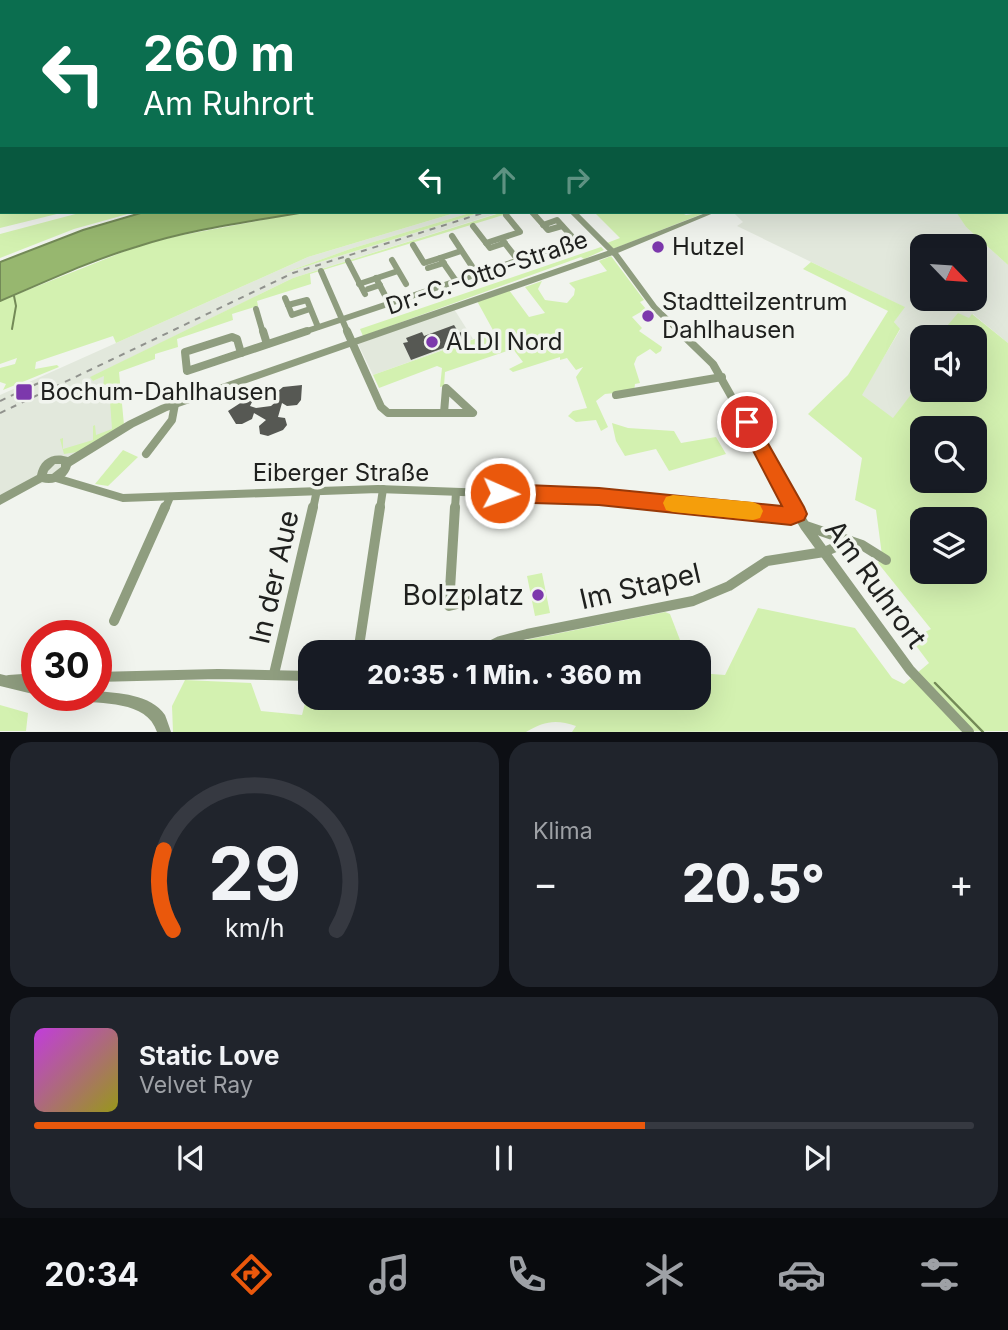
<!DOCTYPE html>
<html lang="de">
<meta charset="utf-8">
<style>
body{margin:0;font-family:Inter,sans-serif;background:#20242c;color:#f1f3f6;height:100vh;display:flex;flex-direction:column;font-size:26px;white-space:nowrap}
*{box-sizing:border-box;margin:0}
p{font-size:23px;color:#9ea1a6}
.icon{flex:none;width:38px;height:38px;fill:none;stroke:currentColor;stroke-width:2;stroke-linecap:round;stroke-linejoin:round}
.map{position:relative;height:732px;overflow:hidden}
.panel{display:flex;flex-direction:column;gap:10px;padding:10px;background:#0d0f14;flex:1}
.panel>*{flex:none}
.hud{position:absolute;left:0px;top:0px;width:1008px;height:214px;box-shadow:0 7px 28px #0002;background:#0b6e4f;color:#fff;overflow:hidden}
.needle{width:46px;rotate:115deg}
.fabs{position:absolute;left:910px;top:234px;display:grid;gap:14px}
.fabs a{display:grid;place-items:center;width:77px;height:77px;border-radius:14px;background:#171b24;box-shadow:0 7px 28px #0002;font-size:35px}
.speed{position:absolute;left:21px;top:620px;display:flex;gap:14px;font-size:35px;font-weight:700;text-align:center}
.speed>*{display:grid;place-content:center;width:91px;height:91px;border-radius:50%;background:#171b24;box-shadow:0 7px 28px #0002;line-height:1}
.speed .limit{border:10px solid #d22;background:#fff;color:#111}
.pin{position:absolute;display:grid;place-items:center;width:60px;height:60px;color:#fff;margin:-30px;border:4px solid #fff;border-radius:50%;box-shadow:0 2px 7px #0007}
.me{position:absolute;width:77px;margin:-38px;rotate:92deg;stroke-linejoin:round;filter:drop-shadow(0 0 5px #0008)}
.turn{display:flex;align-items:center;gap:24px;height:147px;padding:0 28px;font-size:32px}
.turn .icon{width:91px;height:91px;stroke-width:2.5}
.turn b{display:block;font-size:49px;line-height:60px}
.lanes{display:flex;align-items:center;height:66px;padding:0 28px;background:#0003;justify-content:center;gap:35px;direction:ltr}
.lanes .off{opacity:.35}
.big{font-size:52px;font-weight:800;line-height:1.1}
.panel .widget{flex:1;display:flex;flex-direction:column;justify-content:center;gap:10px;min-width:0;padding:0 24px;border-radius:21px;background:#20242c}
.panel .dial{align-items:center;gap:0}
.dial svg{height:182px;overflow:visible;fill:none;stroke:#363941;stroke-width:7;stroke-linecap:round;text-anchor:middle}
.dial text{fill:#f1f3f6;stroke:none}
.song{display:flex;align-items:center;gap:21px}
.cover{width:84px;height:84px;border-radius:10px;background:linear-gradient(135deg,hsl(290 70% 55%),hsl(60 70% 35%))}
.played{height:7px;border-radius:4px;background:linear-gradient(90deg,#ea580c 65%,#363941 65%)}
.keys{display:flex;justify-content:space-around;direction:ltr}
.heat{display:flex;justify-content:space-between;align-items:center;font-size:38px;direction:ltr}
.panel .tiles{flex:1;display:grid;gap:10px;grid-template-columns:1fr 1fr}
.widget:last-child{grid-column:span 2}
.trip{position:absolute;left:298px;top:640px;width:413px;height:70px;border-radius:21px;background:#171b24;box-shadow:0 7px 28px #0002;font-weight:800;line-height:70px;text-align:center}
.dock{display:flex;height:112px;justify-content:space-around;align-items:center;background:#090b0e;color:#9ea1a6}
.dock .icon{width:49px;height:49px}
.dock .active{color:#ea580c}
.dock b{font-size:32px;color:#f1f3f6}
.map>svg:first-child{display:block}
.built{fill:#e2e8dc;fill-rule:evenodd}
.green{fill:#d3f1b0;fill-rule:evenodd}
.water{fill:#97b76f;stroke:#738a57;stroke-width:2}
.lines{fill:none;stroke-linecap:round;stroke-linejoin:round}
.stream-far1{stroke:#738a57;stroke-width:2}
.stream{stroke:#738a57;stroke-width:2.5}
.building{fill:#565853}
.minor-far2{stroke:#8f9d7f;stroke-width:6}
.minor-far1{stroke:#8f9d7f;stroke-width:8}
.minor{stroke:#8f9d7f;stroke-width:10}
.tertiary{fill:#8f9d7f;fill-rule:evenodd}
.rail{stroke:#90928d;stroke-width:2;stroke-dasharray:6 6;stroke-linecap:butt}
.route{fill:#ea580c;stroke:#983908;stroke-width:2}
.slow{fill:#f59e0b}
.poi-dot{fill:#7c38ac;stroke:#f1f4ee;stroke-width:2.5}
.labels{text-anchor:middle;stroke-width:7;stroke-linejoin:round;paint-order:stroke}
.poi-label{font-size:24px;fill:#1f201e;stroke:#f1f4ee;text-anchor:start}
.street-label{font-size:24px;fill:#1f201e;stroke:#f1f4ee}
.near-street-label{font-size:28px;fill:#1f201e;stroke:#f1f4ee}
.near-poi-label{font-size:28px;fill:#1f201e;stroke:#f1f4ee;text-anchor:end}
</style>
<div class="map">
<svg width="1008" height="732" viewBox="0 0 1008 732">
<rect width="100%" height="100%" fill="#f1f4ee"/>
<g class="built">
<path d="M 458,212 L 473,212 L 350,249 L 281,274 L 482,212 L 501,212 L 293,278 L 91,377 L 93,381 L 111,372 L 118,435 L 76,462 L 50,482 L 38,484 L 0,504 L 0,395 L 308,257 Z"/>
<path d="M 733,212 L 956,212 L 966,227 L 1008,265 L 1008,343 L 973,314 L 954,338 L 922,338 L 922,380 L 893,419 L 861,395 L 900,330 L 894,322 L 904,307 L 737,226 L 743,222 ZM 922,247 L 975,247 L 975,299 L 922,299 Z"/>
<path d="M 454,309 L 473,339 L 373,375 L 358,344 Z"/>
</g>
<g class="green">
<path d="M 1006,108 L 1008,109 L 1008,265 L 966,227 L 956,212 L 1006,212 Z"/>
<path d="M 0,212 L 65,212 L 0,228 Z"/>
<path d="M 83,212 L 135,212 L 74,229 L 0,258 L 0,234 Z"/>
<path d="M 305,212 L 458,212 L 308,257 L 116,343 L 113,336 L 36,362 L 35,369 L 57,365 L 59,367 L 3,390 L 6,384 L 0,382 L 0,368 L 15,364 L 17,358 L 0,364 L 0,301 L 138,246 L 177,236 Z"/>
<path d="M 473,212 L 482,212 L 281,274 L 350,249 Z"/>
<path d="M 503,212 L 513,212 L 310,274 L 311,284 L 257,301 L 258,306 L 232,314 L 233,320 L 177,339 L 178,347 L 155,354 L 155,359 L 119,372 L 124,425 L 77,452 L 64,454 L 60,439 L 63,438 L 63,449 L 93,440 L 93,426 L 95,425 L 96,435 L 112,429 L 109,387 L 103,389 L 104,376 L 93,381 L 90,377 L 293,278 Z"/>
<path d="M 594,212 L 680,212 L 686,215 L 707,212 L 613,249 L 607,243 L 620,238 Z"/>
<path d="M 601,247 L 604,250 L 584,259 L 581,257 L 363,336 L 360,329 Z"/>
<path d="M 611,256 L 644,300 L 640,302 L 646,309 L 632,317 L 642,328 L 639,331 L 662,347 L 661,351 L 656,354 L 650,349 L 637,357 L 634,364 L 640,383 L 635,384 L 634,391 L 605,394 L 596,401 L 608,427 L 601,431 L 596,420 L 576,422 L 568,416 L 573,411 L 587,408 L 576,377 L 583,367 L 576,370 L 567,358 L 560,360 L 560,357 L 513,372 L 509,369 L 523,362 L 513,349 L 445,372 L 444,386 L 440,387 L 442,368 L 437,366 L 379,388 L 373,375 L 494,332 L 477,301 L 509,290 L 529,317 L 545,313 L 525,287 L 542,281 L 538,289 L 545,300 L 567,303 L 574,295 L 575,289 L 569,283 L 607,271 L 599,261 Z"/>
<path d="M 811,262 L 905,307 L 894,322 L 900,329 L 862,395 L 893,418 L 922,380 L 922,390 L 975,390 L 975,338 L 937,338 L 958,313 L 969,318 L 972,314 L 1008,343 L 1008,731 L 572,732 L 576,726 C 556,719 544,721 526,732 L 173,732 L 172,706 L 185,680 L 251,683 L 261,711 L 302,715 L 310,684 L 310,698 L 698,698 L 698,673 L 725,675 L 758,608 L 855,628 L 892,678 L 904,684 L 929,663 L 911,639 L 931,629 L 878,563 L 882,555 L 876,510 L 855,500 L 862,458 L 808,414 L 848,375 L 888,311 L 803,269 ZM 922,429 L 975,429 L 975,481 L 922,481 ZM 922,520 L 975,520 L 975,572 L 922,572 Z"/>
<path d="M 612,423 L 628,428 L 674,431 L 681,443 L 716,437 L 726,454 L 669,471 L 656,449 L 625,456 L 616,441 Z"/>
<path d="M 123,450 L 138,457 L 108,486 L 95,484 Z"/>
<path d="M 542,573 L 550,613 L 535,616 L 527,576 Z"/>
<path d="M 665,612 L 670,614 L 685,653 L 486,653 L 501,645 Z"/>
<path d="M 0,705 L 28,713 L 26,731 L 0,731 Z"/>
</g>
<path class="water" d="M 144,212 L 305,212 C 249,222 190,229 136,247 C 89,261 45,282 0,301 L 0,262 L 83,230 Z"/>
<g class="lines">
<path class="stream-far1" d="M 12,329 L 16,306 L 14,296"/>
<path class="stream" d="M 935,683 L 983,732"/>
</g>
<g class="building">
<path d="M 454,325 L 459,333 L 463,331 L 468,339 L 411,360 L 403,343 L 408,342 L 406,338 L 422,332 L 424,336 Z"/>
<path d="M 302,385 L 301,400 L 297,405 L 287,406 L 282,403 L 278,417 L 285,418 L 287,425 L 283,430 L 268,436 L 260,434 L 259,426 L 266,420 L 254,413 L 252,419 L 242,424 L 236,424 L 228,411 L 245,400 L 253,400 L 250,406 L 256,408 L 271,406 L 278,400 L 277,392 L 283,387 Z"/>
</g>
<g class="lines">
<g class="minor-far2">
<path d="M 532,212 L 548,230 L 562,226"/>
<path d="M 573,212 L 616,255 L 655,308 L 681,333"/>
<path d="M 543,225 L 557,220 L 576,241"/>
<path d="M 473,226 L 490,248 L 505,243"/>
<path d="M 452,236 L 477,274"/>
<path d="M 503,241 L 518,260"/>
<path d="M 486,243 L 520,232 L 506,215"/>
<path d="M 413,245 L 424,263 L 440,258 L 456,281"/>
<path d="M 440,258 L 461,251"/>
<path d="M 392,260 L 406,284"/>
<path d="M 348,261 L 365,294"/>
<path d="M 428,268 L 444,263"/>
<path d="M 321,271 L 348,333"/>
<path d="M 376,278 L 389,303"/>
<path d="M 359,284 L 398,271"/>
<path d="M 368,289 L 380,285"/>
<path d="M 285,298 L 288,305 L 307,300 L 318,327"/>
<path d="M 288,305 L 292,315 L 310,309"/>
<path d="M 256,309 L 263,333"/>
<path d="M 301,333 L 582,239"/>
</g>
<g class="minor-far1">
<path d="M 263,331 L 267,344"/>
<path d="M 347,331 L 381,407 L 388,413 L 444,413"/>
<path d="M 679,331 L 713,364 L 795,509"/>
<path d="M 232,337 L 237,339 L 241,353 L 187,371 L 185,352 Z"/>
<path d="M 241,353 L 307,331"/>
<path d="M 446,388 L 473,413 L 444,413 Z"/>
<path d="M 616,395 L 722,377"/>
<path d="M 146,454 L 172,420 L 175,404"/>
<path d="M 56,478 L 123,498 L 378,489 L 599,497 L 727,509"/>
<path d="M 165,509 L 170,497"/>
<path d="M 313,509 L 317,490"/>
<path d="M 380,509 L 383,489"/>
<path d="M 455,509 L 456,492"/>
</g>
<g class="minor">
<path d="M 455,507 L 449,606 L 503,593"/>
<path d="M 708,507 L 797,514"/>
<path d="M 794,507 L 805,526 L 910,670 L 969,732"/>
<path d="M 806,526 L 862,545 L 886,560"/>
<path d="M 114,621 L 165,507"/>
<path d="M 358,653 L 380,507"/>
<path d="M 476,653 L 500,641 L 527,634 L 693,601 L 729,586 L 767,561 L 824,552 L 850,541"/>
<path d="M 274,674 L 313,507"/>
<path d="M 96,677 L 218,674 L 310,676"/>
<path d="M 9,680 L 37,678"/>
</g>
<g class="tertiary">
<path d="M 1006,84 L 1008,85 L 1008,89 L 1006,88 Z"/>
<path d="M 708,212 L 716,212 L 613,255 L 167,411 L 134,427 L 71,466 C 68,478 55,486 42,482 L 0,505 L 0,495 L 37,475 C 40,459 53,452 68,457 L 128,421 L 161,405 L 607,251 ZM 55,464 L 61,464 L 61,467 L 52,474 L 47,474 L 48,471 Z"/>
<path d="M 0,674 L 37,683 L 37,695 L 39,695 L 37,695 L 0,686 Z"/>
<path d="M 96,691 C 118,693 151,694 165,715 C 167,720 169,726 171,732 L 157,732 C 147,700 101,704 74,701 L 69,700 L 68,695 L 96,695 Z"/>
</g>
<g class="rail">
<path d="M 0,401 L 45,380"/>
<path d="M 0,413 L 293,273 L 486,212"/>
</g>
</g>
<linearGradient id="sky" x2="0" y2="1"><stop stop-color="#87b5b8"/><stop offset="0.45" stop-color="#f9faf7"/><stop offset="1" stop-color="#f9faf7" stop-opacity="0"/></linearGradient>
<rect width="1008" height="186" fill="url(#sky)"/>
<path class="route" d="M 747,415 L 753,417 L 804,507 L 807,514 L 804,520 L 791,525 L 599,505 L 500,502 L 493,499 L 490,493 L 493,487 L 500,484 L 599,488 L 782,506 L 738,422 L 741,417 Z"/>
<path class="slow" d="M 673,495 L 753,502 L 760,505 L 763,511 L 760,518 L 753,520 L 673,512 L 666,510 L 663,503 L 666,497 Z"/>
<g class="poi-dot">
<circle cx="658" cy="247" r="7"/>
<circle cx="648" cy="316" r="7"/>
<circle cx="432" cy="342" r="7"/>
<rect x="15" y="383" width="18" height="18" rx="3.5"/>
<circle cx="538" cy="595" r="7"/>
</g>
<g class="labels">
<g class="poi-label">
<text x="672" y="255">Hutzel</text>
<text x="662" y="310">Stadtteilzentrum<tspan x="662" dy="28">Dahlhausen</tspan></text>
<text x="446" y="350">ALDI Nord</text>
<text x="40" y="400">Bochum-Dahlhausen</text>
</g>
<g class="street-label">
<text transform="translate(487 273) rotate(-19)" y="8">Dr.-C.-Otto-Straße</text>
<text x="341" y="481">Eiberger Straße</text>
</g>
<g class="near-street-label">
<text transform="translate(274 577) rotate(-77)" y="10">In der Aue</text>
<text transform="translate(876 584) rotate(54)" y="10">Am Ruhrort</text>
<text transform="translate(640 586) rotate(-13)" y="10">Im Stapel</text>
</g>
<g class="near-poi-label">
<text x="524" y="605">Bolzplatz</text>
</g>
</g>
</svg>
<div class="fabs">
<a><svg class="needle" viewBox="-14 -14 28 28"><path d="M0-13l5 13h-10z" fill="#e53935"/><path d="M0 13l5-13h-10z" fill="#9ea1a6"/></svg></a>
<a><svg class="icon" aria-label="sound" viewBox="0 0 24 24"><path d="M4 9h4l5-4v14l-5-4H4zM17 9q2 3 0 6"/></svg></a>
<a><svg class="icon" aria-label="search" viewBox="0 0 24 24"><circle cx="10" cy="10" r="6"/><path d="M15 15l6 6"/></svg></a>
<a><svg class="icon" aria-label="layers" viewBox="0 0 24 24"><path d="M12 4l9 5-9 5-9-5zM3 14l9 5 9-5"/></svg></a>
</div>
<div class="speed"><div class="limit">30</div></div>
<div class="pin" style="left:747px;top:422px;background:#d93025"><svg class="icon" aria-label="arrive" viewBox="0 0 24 24"><path d="M6 21V4h12l-3 4 3 4H6"/></svg></div>
<svg class="me" style="left:500px;top:493px" viewBox="-20 -20 40 40"><circle r="17" fill="#ea580c" stroke="#fff" stroke-width="3"/><path d="M0-11L8 9 0 5-8 9z" fill="#fff"/></svg>
<div class="trip">20:35 · 1 Min. · 360 m</div>
<div class="hud">
<div class="turn"><svg class="icon" aria-label="left" viewBox="0 0 24 24"><path d="M17 20v-9H6M10 6l-5 5 5 5"/></svg><div><b>260 m</b>Am Ruhrort</div></div>
<div class="lanes"><svg class="icon" aria-label="left" viewBox="0 0 24 24"><path d="M17 20v-9H6M10 6l-5 5 5 5"/></svg><svg class="icon off" aria-label="ahead" viewBox="0 0 24 24"><path d="M12 20V5M6 11l6-6 6 6"/></svg><svg class="icon off" aria-label="right" viewBox="0 0 24 24"><path d="M7 20v-9h11M14 6l5 5-5 5"/></svg></div>
</div>
</div>
<section class="panel">
<div class="tiles">
<div class="widget dial"><svg viewBox="0 0 100 80">
<path d="M14 69A42 42 0 1 1 86 69"/>
<path d="M14 69A42 42 0 0 1 10 34" stroke="#ea580c"/>
<text x="50" y="56" font-size="32" font-weight="700">29</text>
<text x="50" y="72" font-size="11">km/h</text>
</svg></div>
<div class="widget"><p>Klima</p>
<div class="heat"><a>−</a><b class="big">20.5°</b><a>+</a></div>
</div>
<div class="widget">
<div class="song"><i class="cover"></i><div><b>Static Love</b><p>Velvet Ray</p></div></div>
<div class="played"></div>
<div class="keys"><svg class="icon" aria-label="previous" viewBox="0 0 24 24"><path d="M18 5L8 12l10 7zM5 5v14"/></svg><svg class="icon" aria-label="pause" viewBox="0 0 24 24"><path d="M8 5v14M16 5v14"/></svg><svg class="icon" aria-label="next" viewBox="0 0 24 24"><path d="M6 5l10 7-10 7zM19 5v14"/></svg></div>
</div>
</div>
</section>
<nav class="dock">
<b>20:34</b>
<svg class="icon active" aria-label="directions" viewBox="0 0 24 24"><path d="M12 3l9 9-9 9-9-9zM9 14v-3h6M13 9l2 2-2 2"/></svg>
<svg class="icon" aria-label="music" viewBox="0 0 24 24"><path d="M9 18V5l10-2v13"/><circle cx="6" cy="18" r="3"/><circle cx="16" cy="16" r="3"/></svg>
<svg class="icon" aria-label="phone" viewBox="0 0 24 24"><path d="M5 4h4l2 5-3 2q2 4 5 5l2-3 5 2v4C11 20 4 13 5 4z"/></svg>
<svg class="icon" aria-label="climate" viewBox="0 0 24 24"><path d="M12 3v18M4 7l16 10M4 17L20 7"/></svg>
<svg class="icon" aria-label="car" viewBox="0 0 24 24"><path d="M5 17H2v-5l4-1 3-4h7l3 4 3 1v5h-3M9 17h6M6 11h13"/><circle cx="7" cy="17" r="2"/><circle cx="17" cy="17" r="2"/></svg>
<svg class="icon" aria-label="filters" viewBox="0 0 24 24"><path d="M4 7h16M4 17h16"/><circle cx="9" cy="7" r="2"/><circle cx="15" cy="17" r="2"/></svg>
</nav>
